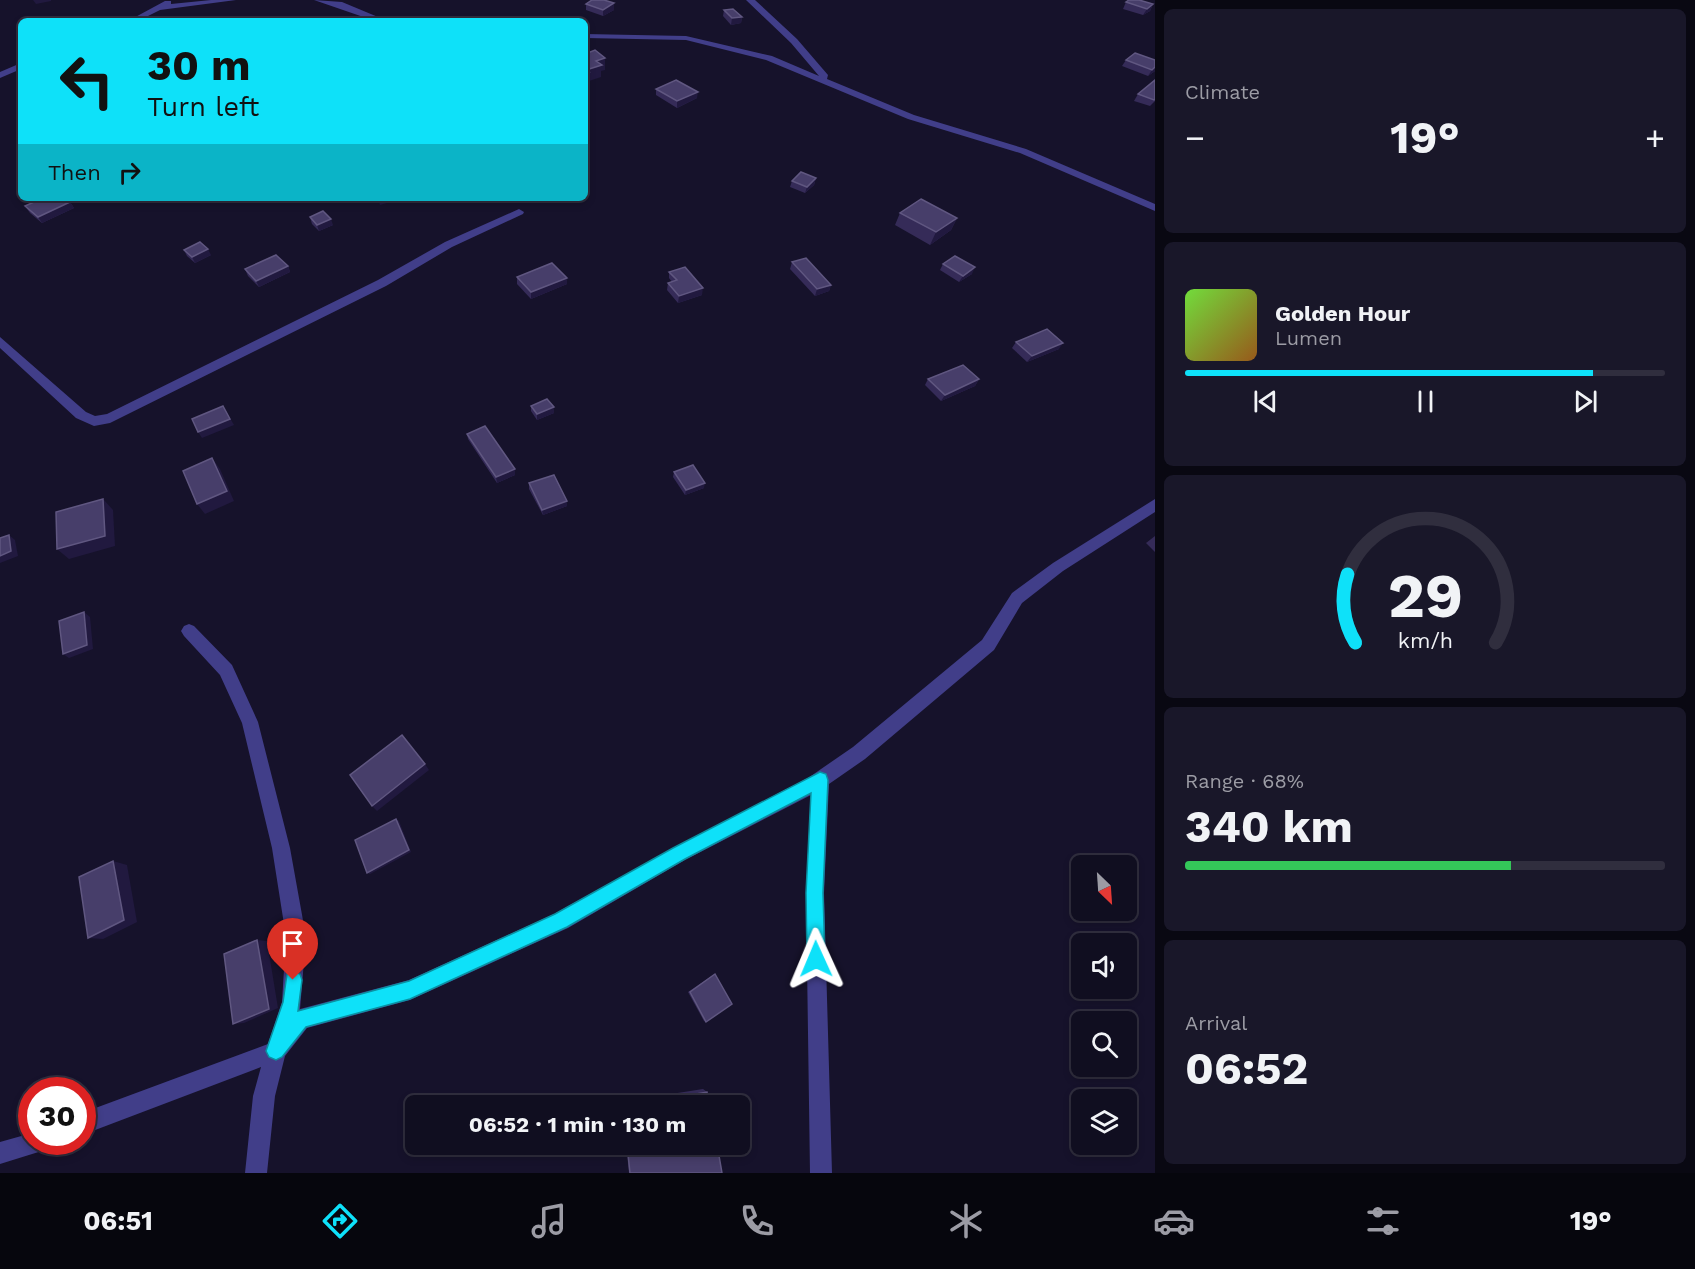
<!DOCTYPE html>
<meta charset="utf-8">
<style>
body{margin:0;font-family:"Work Sans",sans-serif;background:#191729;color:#f1f3f6;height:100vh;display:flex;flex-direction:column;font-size:22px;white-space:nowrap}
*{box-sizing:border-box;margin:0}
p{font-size:20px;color:#9c9ca5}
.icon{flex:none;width:33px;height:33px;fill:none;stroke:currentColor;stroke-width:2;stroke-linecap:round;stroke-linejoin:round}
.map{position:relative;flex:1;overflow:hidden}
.panel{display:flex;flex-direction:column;gap:9px;padding:9px;background:#090812;width:540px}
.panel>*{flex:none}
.banner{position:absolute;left:18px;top:18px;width:570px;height:183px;border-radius:9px;box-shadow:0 3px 9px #0003,0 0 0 2px #302e3e;background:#0ee1f9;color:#111;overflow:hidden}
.needle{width:39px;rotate:155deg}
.tools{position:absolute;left:1071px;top:855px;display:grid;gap:12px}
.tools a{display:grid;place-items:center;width:66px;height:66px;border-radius:9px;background:#100e20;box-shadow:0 3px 9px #0003,0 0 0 2px #302e3e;font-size:30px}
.speed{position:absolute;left:18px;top:1077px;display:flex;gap:12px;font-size:30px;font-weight:700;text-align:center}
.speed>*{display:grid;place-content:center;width:78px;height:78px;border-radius:50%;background:#100e20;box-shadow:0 3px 9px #0003,0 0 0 2px #302e3e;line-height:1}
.speed .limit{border:9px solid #d22;background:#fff;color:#111}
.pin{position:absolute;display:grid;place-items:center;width:51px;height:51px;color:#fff;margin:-62px -26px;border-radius:50% 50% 50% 0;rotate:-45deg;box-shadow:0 0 6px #0007}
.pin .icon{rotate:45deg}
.me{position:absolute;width:66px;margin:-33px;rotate:359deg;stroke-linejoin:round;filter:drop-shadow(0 0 4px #0008)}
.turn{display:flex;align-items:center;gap:21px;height:126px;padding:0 30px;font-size:27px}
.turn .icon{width:78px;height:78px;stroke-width:2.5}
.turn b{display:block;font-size:42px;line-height:51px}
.then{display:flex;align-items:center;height:57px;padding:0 30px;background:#0003;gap:12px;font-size:22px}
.big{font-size:45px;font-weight:700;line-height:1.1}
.panel .tile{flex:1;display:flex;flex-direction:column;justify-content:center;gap:9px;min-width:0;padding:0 21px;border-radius:9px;background:#191729}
.panel .dial{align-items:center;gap:0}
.dial svg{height:156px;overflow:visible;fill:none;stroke:#302e3e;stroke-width:7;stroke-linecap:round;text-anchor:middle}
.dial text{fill:#f1f3f6;stroke:none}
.song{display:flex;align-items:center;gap:18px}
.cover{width:72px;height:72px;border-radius:9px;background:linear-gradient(135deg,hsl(100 70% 55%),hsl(30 70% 35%))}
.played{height:6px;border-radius:3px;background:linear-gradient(90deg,#0ee1f9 85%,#302e3e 85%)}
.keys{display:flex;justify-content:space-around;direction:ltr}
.heat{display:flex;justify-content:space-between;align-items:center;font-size:33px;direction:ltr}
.charge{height:9px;border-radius:4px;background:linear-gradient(90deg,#34c759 68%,#302e3e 0)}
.trip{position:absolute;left:405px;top:1095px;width:345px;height:60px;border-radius:9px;background:#100e20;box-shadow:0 3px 9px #0003,0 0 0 2px #302e3e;font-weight:700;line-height:60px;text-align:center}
.menu{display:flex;height:96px;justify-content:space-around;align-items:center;background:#06060d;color:#9c9ca5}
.menu .icon{width:42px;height:42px}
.menu .active{color:#0ee1f9}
.menu b{font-size:27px;color:#f1f3f6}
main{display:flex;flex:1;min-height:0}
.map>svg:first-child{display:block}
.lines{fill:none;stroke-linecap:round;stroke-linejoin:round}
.minor{fill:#413e89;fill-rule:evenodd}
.wall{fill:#352b58}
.shaded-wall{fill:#21193f}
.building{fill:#473e6a;stroke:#605781;stroke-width:1.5}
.route{fill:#0ee1f9;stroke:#0992a2;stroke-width:1.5}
</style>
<main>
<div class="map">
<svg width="1155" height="1173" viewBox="0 0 1155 1173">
<rect width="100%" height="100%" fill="#16122b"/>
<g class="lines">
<g class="minor">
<path d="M 211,0 L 236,0 L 160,10 L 138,21 L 128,21 L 165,1 L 171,1 L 171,4 Z"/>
<path d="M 314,0 L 342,2 L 378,17 L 479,19 L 483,21 L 375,21 Z"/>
<path d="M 746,0 L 755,0 L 797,39 L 828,75 L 827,79 L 914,115 L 1026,149 L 1155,204 L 1155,211 L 1020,153 L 908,119 L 766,60 L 686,40 L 585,38 L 585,34 L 686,36 L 772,56 L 819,76 L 791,43 Z"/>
<path d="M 21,63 L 21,69 L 0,78 L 0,72 Z"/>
<path d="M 519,209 L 524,212 L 523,214 L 452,247 L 386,286 L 110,423 L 94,426 L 76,418 L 0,348 L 0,337 L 86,412 L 95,416 L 107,414 L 378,280 L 445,242 Z"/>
<path d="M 1155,499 L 1155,512 L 1063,571 L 1022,603 L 994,650 L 865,759 L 829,784 L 824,893 L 832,1173 L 810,1173 L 806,893 L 811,795 L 685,860 L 568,928 L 410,1000 L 307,1028 L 285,1056 L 275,1096 L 267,1173 L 245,1173 L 253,1096 L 261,1067 L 82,1135 L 82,1113 L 268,1044 L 282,1002 L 286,937 L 272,848 L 242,723 L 220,675 L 184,636 L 181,631 L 184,626 L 189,624 L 194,626 L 232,665 L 258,722 L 290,848 L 306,937 L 300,1009 L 409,980 L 554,914 L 673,848 L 808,778 L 853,747 L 982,640 L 1012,593 L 1053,563 Z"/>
<path d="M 32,1133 L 32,1142 L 48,1142 L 45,1150 L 0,1164 L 0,1142 Z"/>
</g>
</g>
<g class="wall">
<path d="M 1126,2 L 1153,4 L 1150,11 L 1143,15 L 1123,9 Z"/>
<path d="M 586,4 L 614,10 L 603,16 L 586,10 Z"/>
<path d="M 724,10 L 742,17 L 741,23 L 731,25 L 723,16 Z"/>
<path d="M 1126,60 L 1155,60 L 1155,71 L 1148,76 L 1122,66 Z"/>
<path d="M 1155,80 L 1155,101 L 1150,106 L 1134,101 L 1138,94 Z"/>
<path d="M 656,89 L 697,98 L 677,108 L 656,95 Z"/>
<path d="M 816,178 L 814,185 L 805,193 L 790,187 L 792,181 Z"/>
<path d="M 70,202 L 74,208 L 42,223 L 30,213 L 25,206 Z"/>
<path d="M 900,213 L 957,218 L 951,230 L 930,245 L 895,225 Z"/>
<path d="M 310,217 L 333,225 L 319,231 L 312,224 Z"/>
<path d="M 184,250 L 211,255 L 195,263 L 187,256 Z"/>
<path d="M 792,262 L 831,285 L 829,291 L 815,296 L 790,269 Z"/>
<path d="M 943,264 L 972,274 L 959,282 L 940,270 Z"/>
<path d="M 288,266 L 290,272 L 259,287 L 248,276 L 245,269 Z"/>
<path d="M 669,272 L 702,295 L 678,303 L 667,290 L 668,283 L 672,282 L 669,278 Z"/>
<path d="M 517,277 L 567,284 L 531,299 L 517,284 Z"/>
<path d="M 1016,342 L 1059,349 L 1027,362 L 1012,348 Z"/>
<path d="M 928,379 L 979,379 L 975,386 L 941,401 L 925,385 Z"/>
<path d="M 531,406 L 554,407 L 554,413 L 537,420 L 531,411 Z"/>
<path d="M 467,434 L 515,475 L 497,483 L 468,439 Z"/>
<path d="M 674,472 L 704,488 L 685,495 L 673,477 Z"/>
<path d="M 529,483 L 567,501 L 567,506 L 543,515 L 529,489 Z"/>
<path d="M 1155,536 L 1155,552 L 1146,543 Z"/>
<path d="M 715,974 L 706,1022 L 704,1021 L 688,992 L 713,975 Z"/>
<path d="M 703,1089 L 707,1092 L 709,1106 L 620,1106 L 620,1102 Z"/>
<path d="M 626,1144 L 717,1144 L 722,1173 L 629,1173 Z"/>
</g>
<g class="shaded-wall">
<path d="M 33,0 L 51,0 L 51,1 L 36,4 Z"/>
<path d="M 614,3 L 614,10 L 603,16 L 603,10 Z"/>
<path d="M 1153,4 L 1150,11 L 1143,15 L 1147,9 Z"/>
<path d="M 742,17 L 741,23 L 731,25 L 732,18 Z"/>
<path d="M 605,58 L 605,70 L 601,71 L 601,77 L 589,81 L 589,84 L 585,86 L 585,73 L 586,70 L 596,61 Z"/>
<path d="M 1155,67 L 1155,71 L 1148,76 L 1152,70 Z"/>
<path d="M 698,92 L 697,98 L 677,108 L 677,101 Z"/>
<path d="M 816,178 L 814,185 L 805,193 L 807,187 Z"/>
<path d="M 378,198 L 393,198 L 394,201 L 380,205 Z"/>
<path d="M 70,202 L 74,208 L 42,223 L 38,217 Z"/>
<path d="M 957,218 L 951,230 L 930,245 L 936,232 Z"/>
<path d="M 331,219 L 333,225 L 319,231 L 317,225 Z"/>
<path d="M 208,249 L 211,255 L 195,263 L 192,257 Z"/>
<path d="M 288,266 L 290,272 L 259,287 L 256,281 Z"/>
<path d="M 975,267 L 972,274 L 959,282 L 963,276 Z"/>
<path d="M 567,278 L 567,284 L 531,299 L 531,292 Z"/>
<path d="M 831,285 L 829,291 L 815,296 L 817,289 Z"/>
<path d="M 703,288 L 702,295 L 678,303 L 679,296 Z"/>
<path d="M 1063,343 L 1059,349 L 1027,362 L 1032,356 Z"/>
<path d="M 979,379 L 975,386 L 941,401 L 945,395 Z"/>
<path d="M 223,406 L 234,425 L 202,438 L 198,432 Z"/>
<path d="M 554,407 L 554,413 L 537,420 L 537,414 Z"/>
<path d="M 212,458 L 220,469 L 234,501 L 205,514 L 197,504 Z"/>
<path d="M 515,469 L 515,475 L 497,483 L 496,477 Z"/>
<path d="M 705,483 L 704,488 L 685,495 L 686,490 Z"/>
<path d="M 103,499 L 113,510 L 115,546 L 69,559 L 57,549 Z"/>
<path d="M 567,501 L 567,506 L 543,515 L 542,510 Z"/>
<path d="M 9,535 L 15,540 L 18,556 L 0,563 L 0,556 Z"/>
<path d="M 84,612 L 90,617 L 93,649 L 69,658 L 63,654 Z"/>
<path d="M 425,764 L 429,770 L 377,811 L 372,806 Z"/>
<path d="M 396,819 L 399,821 L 411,852 L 370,874 L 367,873 Z"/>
<path d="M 113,861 L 127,865 L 137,922 L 103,939 L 88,938 Z"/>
<path d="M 257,940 L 267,941 L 278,1008 L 244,1023 L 233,1024 Z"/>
</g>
<g class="building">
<path d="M 592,0 L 604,0 L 614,3 L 603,10 L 586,4 Z"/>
<path d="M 1129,0 L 1139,0 L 1153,4 L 1147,9 L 1126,2 Z"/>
<path d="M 733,9 L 742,17 L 732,18 L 724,10 Z"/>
<path d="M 595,50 L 605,58 L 596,61 L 602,65 L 586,70 L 589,72 L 585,73 L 585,54 Z"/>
<path d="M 1135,53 L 1155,60 L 1155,67 L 1152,70 L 1126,60 Z"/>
<path d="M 676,80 L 698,92 L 677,101 L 656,89 Z"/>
<path d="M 1155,80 L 1155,99 L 1154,100 L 1138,94 Z"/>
<path d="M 801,172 L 816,178 L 807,187 L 792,181 Z"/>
<path d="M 43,198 L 65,198 L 70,202 L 38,217 L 25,206 Z"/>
<path d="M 921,199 L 957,218 L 936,232 L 900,213 Z"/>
<path d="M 323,211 L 331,219 L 317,225 L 310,217 Z"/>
<path d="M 200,242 L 208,249 L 192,257 L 184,250 Z"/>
<path d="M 276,255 L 288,266 L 256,281 L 245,269 Z"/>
<path d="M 955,256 L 975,267 L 963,276 L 943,264 Z"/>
<path d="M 806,258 L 831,285 L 817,289 L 792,262 Z"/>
<path d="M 552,263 L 567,278 L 531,292 L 517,277 Z"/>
<path d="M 685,267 L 703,288 L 679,296 L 668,283 L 677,280 L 669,272 Z"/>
<path d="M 1047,329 L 1063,343 L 1032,356 L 1016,342 Z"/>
<path d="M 963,365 L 979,379 L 945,395 L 928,379 Z"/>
<path d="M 547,399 L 554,407 L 537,414 L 531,406 Z"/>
<path d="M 223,406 L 230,419 L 198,432 L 192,419 Z"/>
<path d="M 485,426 L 515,469 L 496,477 L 467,434 Z"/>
<path d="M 212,458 L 227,491 L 197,504 L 183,471 Z"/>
<path d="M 693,465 L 705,483 L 686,490 L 674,472 Z"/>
<path d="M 554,475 L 567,501 L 542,510 L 529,483 Z"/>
<path d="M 103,499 L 105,536 L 57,549 L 56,512 Z"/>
<path d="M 9,535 L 11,551 L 0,556 L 0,538 Z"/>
<path d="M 84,612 L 87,645 L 63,654 L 59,621 Z"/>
<path d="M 402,735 L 425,764 L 372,806 L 350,775 Z"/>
<path d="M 396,819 L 409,850 L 367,873 L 355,840 Z"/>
<path d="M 113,861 L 124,920 L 88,938 L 79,877 Z"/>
<path d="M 257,940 L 269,1009 L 233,1024 L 224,954 Z"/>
<path d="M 715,974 L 732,1004 L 706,1022 L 690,992 Z"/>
<path d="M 707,1092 L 709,1106 L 626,1106 Z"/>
<path d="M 627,1144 L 717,1144 L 722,1173 L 630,1173 Z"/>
</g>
<path class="route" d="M 820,772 L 826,774 L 828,780 L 823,893 L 825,959 L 823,965 L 816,968 L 810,965 L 807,959 L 806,893 L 811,793 L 685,859 L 567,927 L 410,999 L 306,1027 L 282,1057 L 276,1060 L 269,1057 L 266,1051 L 283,1002 L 287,974 L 293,971 L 300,974 L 302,980 L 298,1011 L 409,981 L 555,914 L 673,848 Z"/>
</svg>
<div class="tools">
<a><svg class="needle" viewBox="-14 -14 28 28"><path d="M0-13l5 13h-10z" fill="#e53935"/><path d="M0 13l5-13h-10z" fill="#9c9ca5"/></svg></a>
<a><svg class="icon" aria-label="sound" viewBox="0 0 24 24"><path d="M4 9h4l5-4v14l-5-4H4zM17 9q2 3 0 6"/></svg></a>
<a><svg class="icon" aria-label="search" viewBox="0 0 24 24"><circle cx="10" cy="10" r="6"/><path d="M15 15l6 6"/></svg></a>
<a><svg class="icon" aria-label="layers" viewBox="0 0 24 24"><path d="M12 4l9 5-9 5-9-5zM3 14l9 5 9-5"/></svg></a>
</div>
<div class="speed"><div class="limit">30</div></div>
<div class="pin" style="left:293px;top:980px;background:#d93025"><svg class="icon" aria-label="arrive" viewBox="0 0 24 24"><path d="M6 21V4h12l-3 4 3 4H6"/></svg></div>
<svg class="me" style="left:816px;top:959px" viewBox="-20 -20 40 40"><path d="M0-17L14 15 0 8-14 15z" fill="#0ee1f9" stroke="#fff" stroke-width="4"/></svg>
<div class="trip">06:52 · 1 min · 130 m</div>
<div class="banner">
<div class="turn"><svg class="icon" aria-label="left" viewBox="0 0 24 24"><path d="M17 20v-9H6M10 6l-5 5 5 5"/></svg><div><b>30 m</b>Turn left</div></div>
<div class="then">Then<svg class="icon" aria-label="right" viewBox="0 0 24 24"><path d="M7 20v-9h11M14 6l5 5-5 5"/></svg></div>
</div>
</div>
<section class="panel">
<div class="tile"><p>Climate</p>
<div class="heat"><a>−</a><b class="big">19°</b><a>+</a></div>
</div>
<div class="tile">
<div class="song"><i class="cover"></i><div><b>Golden Hour</b><p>Lumen</p></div></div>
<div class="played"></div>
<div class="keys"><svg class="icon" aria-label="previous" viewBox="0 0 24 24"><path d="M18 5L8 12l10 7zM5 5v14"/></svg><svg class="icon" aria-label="pause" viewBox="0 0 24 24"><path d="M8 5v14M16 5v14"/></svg><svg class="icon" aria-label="next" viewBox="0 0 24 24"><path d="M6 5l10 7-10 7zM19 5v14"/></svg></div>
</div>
<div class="tile dial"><svg viewBox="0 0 100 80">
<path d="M14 69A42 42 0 1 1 86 69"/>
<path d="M14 69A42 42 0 0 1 10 34" stroke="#0ee1f9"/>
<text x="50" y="56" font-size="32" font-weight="700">29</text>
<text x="50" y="72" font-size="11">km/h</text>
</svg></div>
<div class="tile"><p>Range · 68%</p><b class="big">340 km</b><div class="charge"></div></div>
<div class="tile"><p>Arrival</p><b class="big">06:52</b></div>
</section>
</main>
<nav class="menu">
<b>06:51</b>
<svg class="icon active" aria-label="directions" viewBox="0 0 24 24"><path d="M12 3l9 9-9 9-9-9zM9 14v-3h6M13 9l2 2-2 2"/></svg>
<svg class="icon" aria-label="music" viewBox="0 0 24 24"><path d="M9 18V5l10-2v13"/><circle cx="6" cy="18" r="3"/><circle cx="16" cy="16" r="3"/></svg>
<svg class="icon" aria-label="phone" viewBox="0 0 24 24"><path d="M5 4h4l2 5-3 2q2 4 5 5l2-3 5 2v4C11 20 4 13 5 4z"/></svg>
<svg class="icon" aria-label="climate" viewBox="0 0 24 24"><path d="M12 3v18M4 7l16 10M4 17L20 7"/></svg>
<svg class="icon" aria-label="car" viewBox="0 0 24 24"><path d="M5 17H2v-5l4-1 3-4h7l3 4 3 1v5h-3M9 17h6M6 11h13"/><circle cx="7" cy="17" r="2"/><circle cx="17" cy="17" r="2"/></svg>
<svg class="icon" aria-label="filters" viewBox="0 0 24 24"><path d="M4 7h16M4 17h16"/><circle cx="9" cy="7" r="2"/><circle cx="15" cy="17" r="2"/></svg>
<b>19°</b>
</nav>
